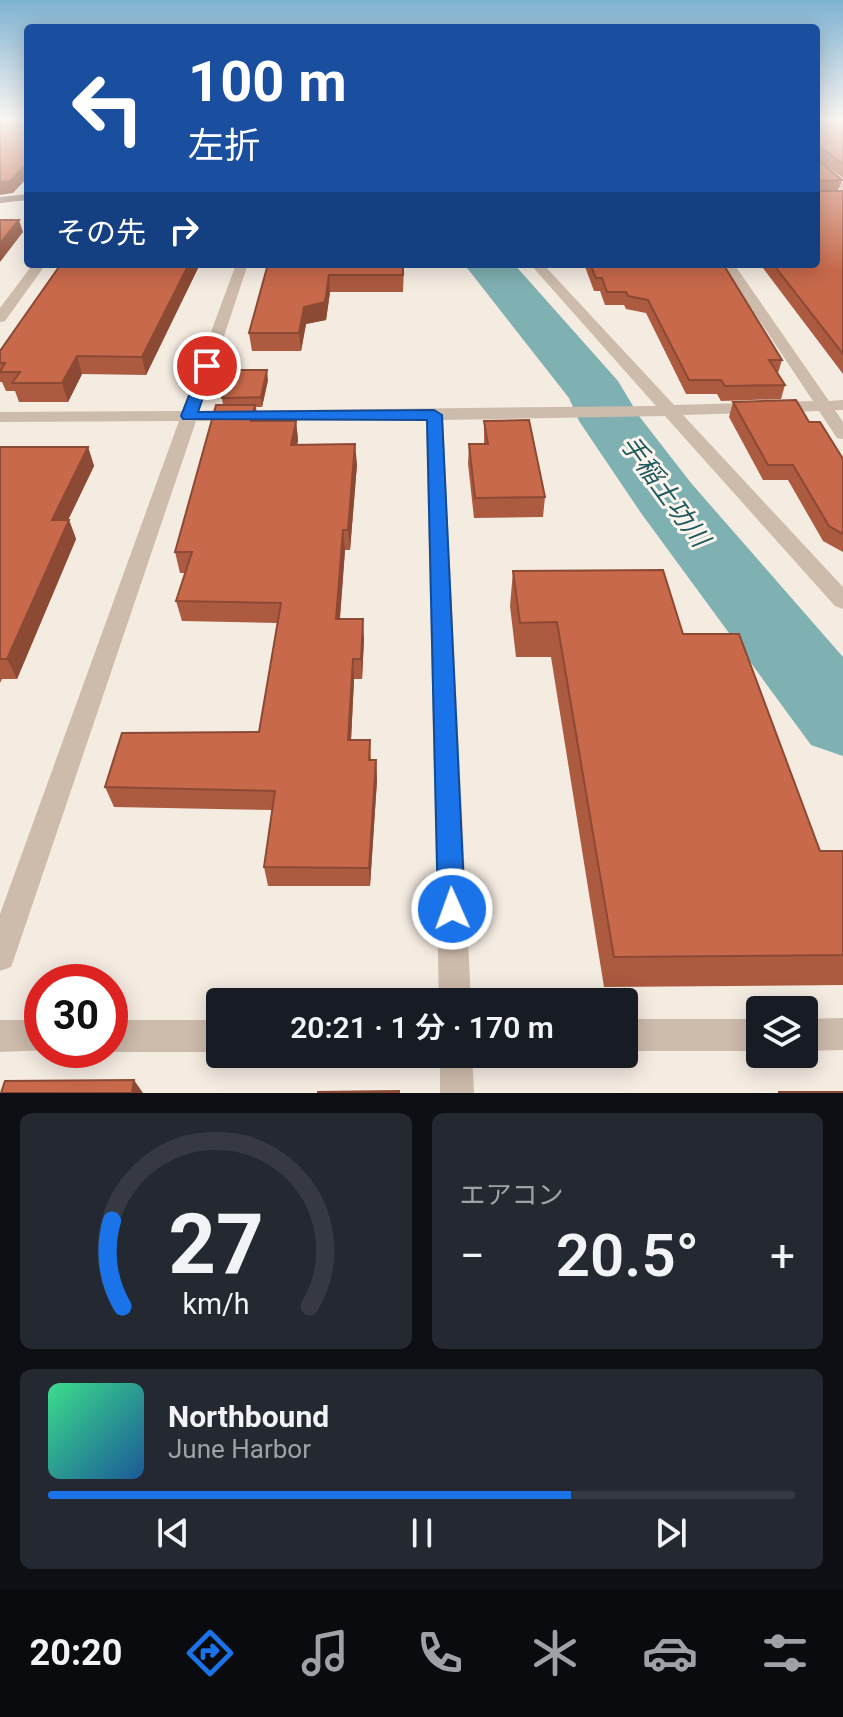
<!DOCTYPE html>
<html lang="ja">
<meta charset="utf-8">
<style>
body{margin:0;font-family:Roboto,"Noto Sans JP",sans-serif;background:#242831;color:#f1f3f6;height:100vh;display:flex;flex-direction:column;font-size:30px;white-space:nowrap}
*{box-sizing:border-box;margin:0}
p{font-size:26px;color:#9ea1a6}
.icon{flex:none;width:44px;height:44px;fill:none;stroke:currentColor;stroke-width:2;stroke-linecap:round;stroke-linejoin:round}
.map{position:relative;height:1093px;overflow:hidden}
.drawer{display:flex;flex-direction:column;gap:20px;padding:20px;background:#0d0f14;flex:1}
.drawer>*{flex:none}
.top-card{position:absolute;left:24px;top:24px;width:796px;height:244px;border-radius:8px;box-shadow:0 4px 20px #0003;background:#1a4fa0;color:#fff;overflow:hidden}
.tools{position:absolute;left:746px;top:996px;display:grid;gap:16px}
.tools a{display:grid;place-items:center;width:72px;height:72px;border-radius:8px;background:#171b24;box-shadow:0 4px 20px #0003;font-size:40px}
.speed{position:absolute;left:24px;top:964px;display:flex;gap:16px;font-size:40px;font-weight:700;text-align:center}
.speed>*{display:grid;place-content:center;width:104px;height:104px;border-radius:50%;background:#171b24;box-shadow:0 4px 20px #0003;line-height:1}
.speed .limit{border:12px solid #d22;background:#fff;color:#111}
.pin{position:absolute;display:grid;place-items:center;width:68px;height:68px;color:#fff;margin:-34px;border:4px solid #fff;border-radius:50%;box-shadow:0 2px 8px #0007}
.me{position:absolute;width:88px;margin:-44px;rotate:358deg;stroke-linejoin:round;filter:drop-shadow(0 0 6px #0008)}
.turn{display:flex;align-items:center;gap:28px;height:168px;padding:0 32px;font-size:36px}
.turn .icon{width:104px;height:104px;stroke-width:2.5}
.turn b{display:block;font-size:56px;line-height:68px}
.then{display:flex;align-items:center;height:76px;padding:0 32px;background:#0003;gap:16px;font-size:30px}
.big{font-size:60px;font-weight:600;line-height:1.1}
.drawer .tile{flex:1;display:flex;flex-direction:column;justify-content:center;gap:12px;min-width:0;padding:0 28px;border-radius:12px;background:#242831}
.drawer .dial{align-items:center;gap:0}
.dial svg{height:208px;overflow:visible;fill:none;stroke:#363941;stroke-width:7;stroke-linecap:round;text-anchor:middle}
.dial text{fill:#f1f3f6;stroke:none}
.song{display:flex;align-items:center;gap:24px}
.cover{width:96px;height:96px;border-radius:12px;background:linear-gradient(135deg,hsl(150 70% 55%),hsl(210 70% 35%))}
.played{height:8px;border-radius:4px;background:linear-gradient(90deg,#1a73e8 70%,#363941 70%)}
.keys{display:flex;justify-content:space-around;direction:ltr}
.heat{display:flex;justify-content:space-between;align-items:center;font-size:44px;direction:ltr}
.drawer .tiles{flex:1;display:grid;gap:20px;grid-template-columns:1fr 1fr}
.tile:last-child{grid-column:span 2}
.trip{position:absolute;left:206px;top:988px;width:432px;height:80px;border-radius:8px;background:#171b24;box-shadow:0 4px 20px #0003;font-weight:600;line-height:80px;text-align:center}
.tab-bar{display:flex;height:128px;justify-content:space-around;align-items:center;background:#090b0e;color:#9ea1a6}
.tab-bar .icon{width:56px;height:56px}
.tab-bar .current{color:#1a73e8}
.tab-bar b{font-size:36px;color:#f1f3f6}
.map>svg:first-child{display:block}
.lines{fill:none;stroke-linecap:round;stroke-linejoin:round}
.river{fill:#7fb0b2;fill-rule:evenodd}
.street{fill:#cdbbac;fill-rule:evenodd}
.secondary{fill:#a18a7d;fill-rule:evenodd}
.wall{fill:#ac5a40}
.shaded-wall{fill:#8c4a34}
.building{fill:#c8694b;stroke:#8c4a34;stroke-width:2}
.route{fill:#1a73e8;stroke:#114b97;stroke-width:2}
.labels{text-anchor:middle;stroke-width:6;stroke-linejoin:round;paint-order:stroke}
.water-label{font-size:26px;font-style:italic;fill:#1f5a5e;stroke:#fbf5ee}
</style>
<div class="map">
<svg width="843" height="1093" viewBox="0 0 843 1093">
<rect width="100%" height="100%" fill="#f4ebe1"/>
<g class="lines">
<path class="river" d="M 464,264 L 514,264 L 618,381 L 639,416 L 691,483 L 843,657 L 843,756 L 811,745 L 641,513 L 579,421 L 569,398 Z"/>
<g class="street">
<path d="M 816,161 L 843,182 L 843,191 L 816,169 Z"/>
<path d="M 33,264 L 46,264 L 5,321 L 0,322 L 0,308 Z"/>
<path d="M 236,264 L 248,264 L 199,411 L 656,406 L 530,264 L 543,264 L 674,405 L 813,401 L 722,264 L 734,264 L 829,401 L 843,400 L 843,410 L 835,410 L 843,422 L 843,439 L 837,438 L 819,411 L 683,415 L 843,587 L 843,609 L 835,606 L 665,416 L 443,420 L 471,1002 L 439,1002 L 426,420 L 196,421 L 15,956 L 11,967 L 0,971 L 0,914 L 179,421 L 0,422 L 0,412 L 182,411 Z"/>
<path d="M 843,1018 L 843,1050 L 804,1051 L 804,1019 Z"/>
<rect x="624" y="1019" width="136" height="32"/>
<path d="M 0,1020 L 42,1020 L 42,1050 L 47,1050 L 0,1052 Z"/>
<path d="M 110,1020 L 220,1020 L 220,1052 L 110,1052 L 105,1050 L 110,1050 Z"/>
<path d="M 440,1054 L 472,1054 L 474,1093 L 440,1093 Z"/>
</g>
<path class="secondary" d="M 28,194 L 28,200 L 0,203 L 0,197 Z"/>
</g>
<g class="wall">
<path d="M 816,118 L 843,118 L 843,178 L 817,159 L 842,180 L 838,191 L 843,191 L 843,374 L 760,264 L 816,264 Z"/>
<path d="M 61,264 L 200,264 L 146,375 L 82,374 L 68,402 L 19,402 L 15,391 L 6,391 L 2,382 L 0,382 L 0,351 Z"/>
<path d="M 267,264 L 404,264 L 403,292 L 330,292 L 326,320 L 306,324 L 301,351 L 252,351 L 249,333 L 268,265 Z"/>
<path d="M 584,264 L 723,264 L 782,360 L 778,373 L 785,385 L 781,399 L 721,401 L 717,394 L 686,394 L 646,313 L 626,309 L 624,305 L 605,305 L 600,291 L 594,291 Z"/>
<path d="M 268,380 L 262,407 L 256,407 L 258,421 L 296,421 L 298,440 L 297,445 L 357,464 L 350,550 L 345,550 L 340,619 L 364,639 L 362,679 L 354,679 L 351,740 L 370,740 L 371,760 L 376,760 L 377,780 L 370,886 L 268,886 L 264,867 L 272,810 L 114,807 L 105,787 L 259,732 L 277,623 L 182,621 L 176,601 L 185,573 L 180,573 L 175,552 L 223,405 L 222,398 Z"/>
<path d="M 733,402 L 809,422 L 843,459 L 843,552 L 823,541 L 788,480 L 763,480 L 729,417 Z"/>
<path d="M 484,421 L 545,497 L 543,517 L 474,518 L 468,464 L 469,444 L 484,444 Z"/>
<path d="M 0,447 L 88,447 L 94,466 L 68,520 L 69,520 L 76,539 L 17,679 L 2,679 L 0,683 Z"/>
<path d="M 513,571 L 683,634 L 820,851 L 843,851 L 843,985 L 604,987 L 551,657 L 516,657 L 510,606 Z"/>
</g>
<g class="shaded-wall">
<path d="M 817,148 L 821,148 L 818,159 L 816,159 Z"/>
<path d="M 28,162 L 28,177 L 13,193 L 0,195 L 0,182 Z"/>
<path d="M 19,220 L 23,232 L 0,262 L 0,243 Z"/>
<path d="M 189,264 L 200,264 L 146,375 L 142,357 Z"/>
<path d="M 329,275 L 330,292 L 326,320 L 306,324 L 301,351 L 299,333 L 304,307 Z"/>
<path d="M 77,356 L 82,374 L 68,402 L 62,383 Z"/>
<path d="M 267,370 L 268,380 L 262,407 L 261,397 Z"/>
<path d="M 255,405 L 258,424 L 251,421 Z"/>
<path d="M 296,421 L 298,440 L 294,464 L 291,445 Z"/>
<path d="M 355,444 L 357,464 L 350,550 L 348,530 Z"/>
<path d="M 88,447 L 94,466 L 59,539 L 52,520 Z"/>
<path d="M 69,520 L 76,539 L 17,679 L 7,659 Z"/>
<path d="M 343,530 L 345,550 L 338,640 L 336,619 Z"/>
<path d="M 363,619 L 364,639 L 362,679 L 361,659 Z"/>
<path d="M 353,659 L 354,679 L 350,760 L 348,740 Z"/>
<path d="M 376,760 L 377,780 L 370,886 L 369,868 Z"/>
<path d="M 134,1080 L 143,1093 L 132,1093 Z"/>
</g>
<g class="building">
<path d="M 0,118 L 28,118 L 28,162 L 10,181 L 0,182 Z"/>
<path d="M 816,118 L 843,118 L 843,164 L 821,148 L 817,148 L 816,158 L 842,180 L 817,181 L 817,191 L 843,191 L 843,354 L 773,264 L 816,264 Z"/>
<path d="M 0,220 L 19,220 L 0,243 Z"/>
<path d="M 61,264 L 189,264 L 142,357 L 77,356 L 62,383 L 12,383 L 20,372 L 0,372 L 5,363 L 0,363 L 0,351 Z"/>
<path d="M 268,264 L 403,264 L 403,275 L 329,275 L 325,302 L 304,307 L 299,333 L 249,333 Z"/>
<path d="M 590,264 L 723,264 L 782,360 L 769,360 L 785,385 L 725,386 L 721,380 L 689,380 L 648,300 L 628,296 L 626,292 L 607,292 L 602,278 L 596,278 Z"/>
<path d="M 230,370 L 267,370 L 261,397 L 222,398 Z"/>
<path d="M 796,400 L 809,422 L 820,422 L 843,459 L 843,534 L 829,526 L 793,465 L 768,465 L 733,402 Z"/>
<path d="M 216,405 L 255,405 L 251,421 L 296,421 L 291,445 L 355,444 L 348,530 L 343,530 L 336,619 L 363,619 L 361,659 L 353,659 L 348,740 L 370,740 L 369,760 L 376,760 L 369,868 L 264,867 L 275,791 L 105,787 L 122,733 L 259,732 L 281,603 L 176,601 L 192,552 L 175,552 Z"/>
<path d="M 529,420 L 545,497 L 475,498 L 469,444 L 488,444 L 484,421 Z"/>
<path d="M 0,447 L 88,447 L 52,520 L 69,520 L 7,659 L 0,659 Z"/>
<path d="M 663,570 L 683,634 L 739,634 L 820,851 L 843,851 L 843,955 L 614,957 L 557,622 L 520,623 L 513,571 Z"/>
<path d="M 134,1080 L 132,1093 L 1,1093 L 5,1081 Z"/>
<path d="M 399,1091 L 399,1093 L 318,1093 L 318,1092 Z"/>
<rect x="779" y="1092" width="64" height="1"/>
</g>
<linearGradient id="sky" x2="0" y2="1"><stop stop-color="#7eb2d2"/><stop offset="0.44" stop-color="#faf6f2"/><stop offset="1" stop-color="#faf6f2" stop-opacity="0"/></linearGradient>
<rect width="843" height="271" fill="url(#sky)"/>
<path class="route" d="M 202,363 L 214,366 L 198,412 L 434,410 L 442,415 L 465,909 L 461,919 L 452,922 L 442,919 L 438,909 L 427,420 L 183,419 L 181,416 Z"/>
<g class="labels">
<g class="water-label">
<text transform="translate(665 491) rotate(54)" y="9">手稲土功川</text>
</g>
</g>
</svg>
<div class="tools">
<a><svg class="icon" aria-label="layers" viewBox="0 0 24 24"><path d="M12 4l9 5-9 5-9-5zM3 14l9 5 9-5"/></svg></a>
</div>
<div class="speed"><div class="limit">30</div></div>
<div class="pin" style="left:207px;top:366px;background:#d93025"><svg class="icon" aria-label="arrive" viewBox="0 0 24 24"><path d="M6 21V4h12l-3 4 3 4H6"/></svg></div>
<svg class="me" style="left:452px;top:909px" viewBox="-20 -20 40 40"><circle r="17" fill="#1a73e8" stroke="#fff" stroke-width="3"/><path d="M0-11L8 9 0 5-8 9z" fill="#fff"/></svg>
<div class="trip">20:21 · 1 分 · 170 m</div>
<div class="top-card">
<div class="turn"><svg class="icon" aria-label="left" viewBox="0 0 24 24"><path d="M17 20v-9H6M10 6l-5 5 5 5"/></svg><div><b>100 m</b>左折</div></div>
<div class="then">その先<svg class="icon" aria-label="right" viewBox="0 0 24 24"><path d="M7 20v-9h11M14 6l5 5-5 5"/></svg></div>
</div>
</div>
<section class="drawer">
<div class="tiles">
<div class="tile dial"><svg viewBox="0 0 100 80">
<path d="M14 69A42 42 0 1 1 86 69"/>
<path d="M14 69A42 42 0 0 1 10 36" stroke="#1a73e8"/>
<text x="50" y="56" font-size="32" font-weight="700">27</text>
<text x="50" y="72" font-size="11">km/h</text>
</svg></div>
<div class="tile"><p>エアコン</p>
<div class="heat"><a>−</a><b class="big">20.5°</b><a>+</a></div>
</div>
<div class="tile">
<div class="song"><i class="cover"></i><div><b>Northbound</b><p>June Harbor</p></div></div>
<div class="played"></div>
<div class="keys"><svg class="icon" aria-label="previous" viewBox="0 0 24 24"><path d="M18 5L8 12l10 7zM5 5v14"/></svg><svg class="icon" aria-label="pause" viewBox="0 0 24 24"><path d="M8 5v14M16 5v14"/></svg><svg class="icon" aria-label="next" viewBox="0 0 24 24"><path d="M6 5l10 7-10 7zM19 5v14"/></svg></div>
</div>
</div>
</section>
<nav class="tab-bar">
<b>20:20</b>
<svg class="icon current" aria-label="directions" viewBox="0 0 24 24"><path d="M12 3l9 9-9 9-9-9zM9 14v-3h6M13 9l2 2-2 2"/></svg>
<svg class="icon" aria-label="music" viewBox="0 0 24 24"><path d="M9 18V5l10-2v13"/><circle cx="6" cy="18" r="3"/><circle cx="16" cy="16" r="3"/></svg>
<svg class="icon" aria-label="phone" viewBox="0 0 24 24"><path d="M5 4h4l2 5-3 2q2 4 5 5l2-3 5 2v4C11 20 4 13 5 4z"/></svg>
<svg class="icon" aria-label="climate" viewBox="0 0 24 24"><path d="M12 3v18M4 7l16 10M4 17L20 7"/></svg>
<svg class="icon" aria-label="car" viewBox="0 0 24 24"><path d="M5 17H2v-5l4-1 3-4h7l3 4 3 1v5h-3M9 17h6M6 11h13"/><circle cx="7" cy="17" r="2"/><circle cx="17" cy="17" r="2"/></svg>
<svg class="icon" aria-label="filters" viewBox="0 0 24 24"><path d="M4 7h16M4 17h16"/><circle cx="9" cy="7" r="2"/><circle cx="15" cy="17" r="2"/></svg>
</nav>
